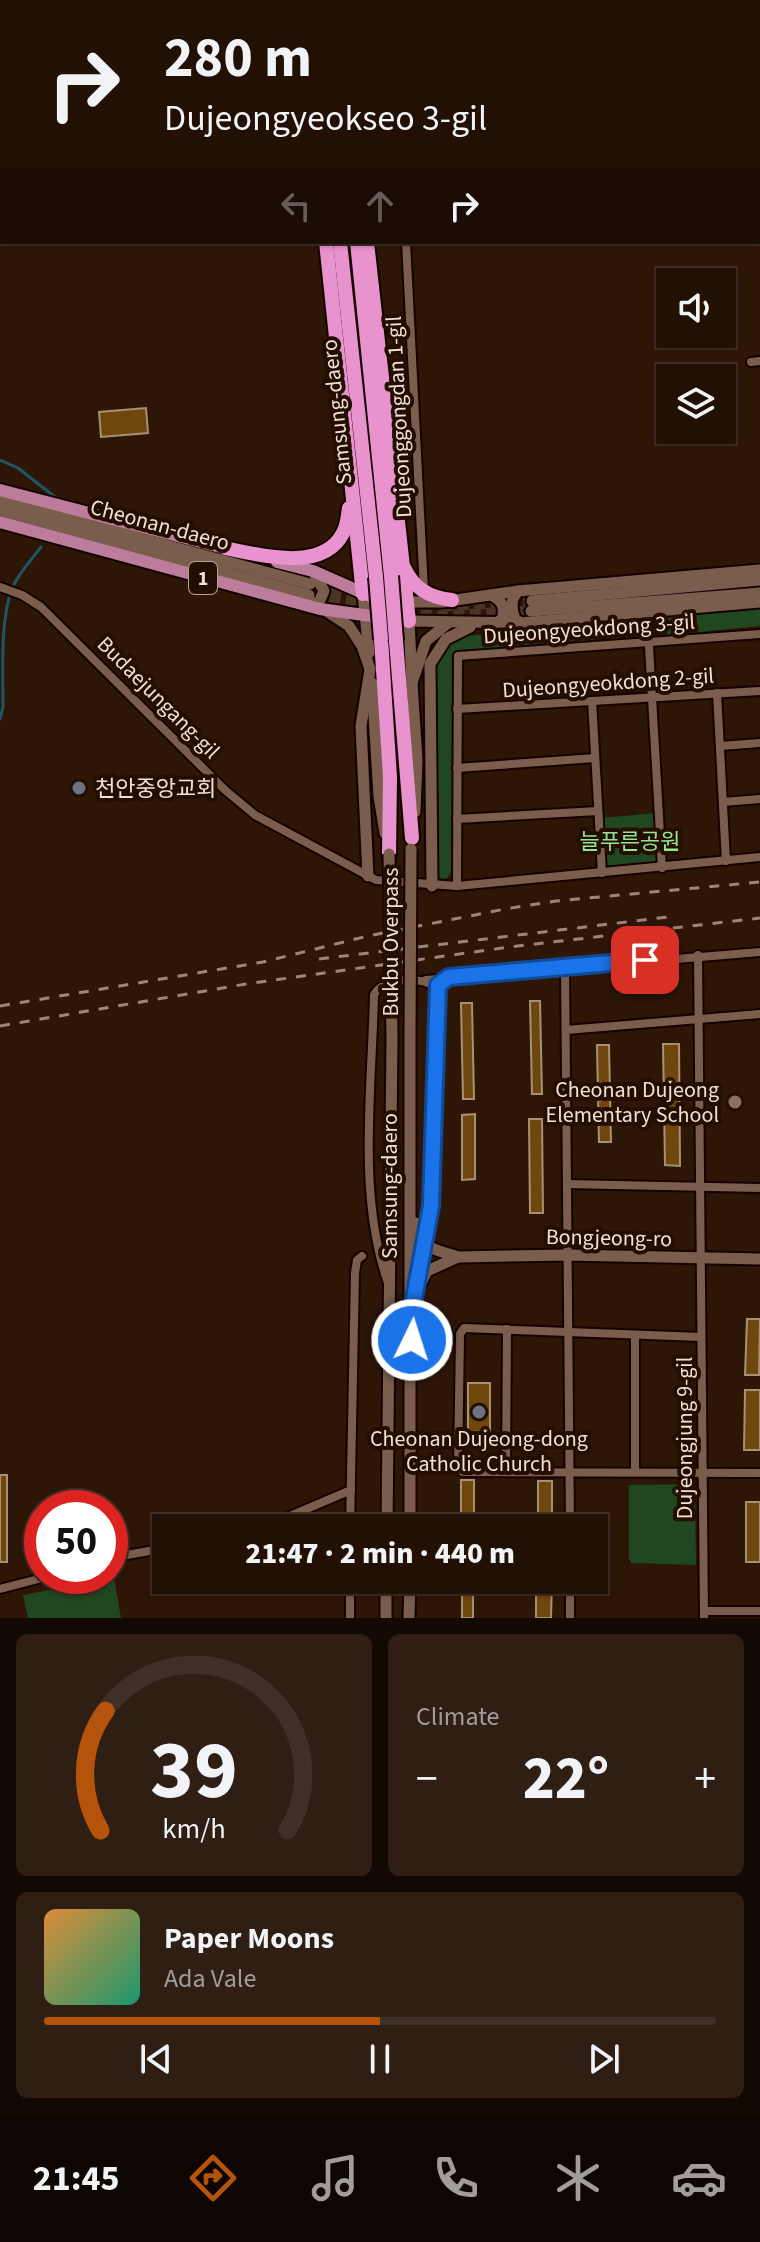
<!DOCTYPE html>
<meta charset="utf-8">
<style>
body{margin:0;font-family:"Source Sans 3","Noto Sans KR",sans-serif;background:#2e1e13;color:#f1f3f6;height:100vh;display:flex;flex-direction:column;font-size:30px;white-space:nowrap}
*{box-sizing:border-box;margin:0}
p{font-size:26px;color:#a29d9a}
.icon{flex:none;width:44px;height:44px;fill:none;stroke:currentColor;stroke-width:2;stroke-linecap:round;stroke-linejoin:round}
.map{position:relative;height:1618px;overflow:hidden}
.side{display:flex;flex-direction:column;gap:16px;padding:16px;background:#130903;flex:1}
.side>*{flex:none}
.hud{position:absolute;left:0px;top:0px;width:760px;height:244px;box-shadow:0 2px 6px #0004,0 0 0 2px #3f3027;background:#221005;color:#f1f3f6;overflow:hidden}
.controls{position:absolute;left:656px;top:268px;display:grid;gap:16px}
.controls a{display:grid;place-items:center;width:80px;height:80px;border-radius:0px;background:#221005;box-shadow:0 2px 6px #0004,0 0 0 2px #3f3027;font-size:40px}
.speed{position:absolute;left:24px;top:1490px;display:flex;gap:16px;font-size:40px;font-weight:700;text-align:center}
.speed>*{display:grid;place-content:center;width:104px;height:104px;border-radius:50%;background:#221005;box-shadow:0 2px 6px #0004,0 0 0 2px #3f3027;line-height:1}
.speed .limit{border:12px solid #d22;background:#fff;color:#111}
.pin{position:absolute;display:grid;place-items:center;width:68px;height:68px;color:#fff;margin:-34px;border-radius:16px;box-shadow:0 4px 12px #0006}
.me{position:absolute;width:88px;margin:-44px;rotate:4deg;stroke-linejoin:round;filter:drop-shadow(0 0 6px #0008)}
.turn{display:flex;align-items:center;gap:28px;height:168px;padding:0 32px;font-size:36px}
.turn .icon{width:104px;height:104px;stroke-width:2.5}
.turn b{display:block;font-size:56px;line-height:68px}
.lanes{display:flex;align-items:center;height:76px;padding:0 32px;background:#0003;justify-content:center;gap:40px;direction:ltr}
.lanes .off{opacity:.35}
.big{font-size:60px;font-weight:800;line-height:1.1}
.side .tile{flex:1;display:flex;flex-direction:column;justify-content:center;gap:12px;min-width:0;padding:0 28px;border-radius:12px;background:#2e1e13}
.side .dial{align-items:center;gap:0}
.dial svg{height:208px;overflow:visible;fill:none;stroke:#3f3027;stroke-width:7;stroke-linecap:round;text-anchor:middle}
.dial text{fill:#f1f3f6;stroke:none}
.song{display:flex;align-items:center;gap:24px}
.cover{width:96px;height:96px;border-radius:12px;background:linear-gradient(135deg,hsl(30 70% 55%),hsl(160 70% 35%))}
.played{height:8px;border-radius:4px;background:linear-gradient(90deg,#b45309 50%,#3f3027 50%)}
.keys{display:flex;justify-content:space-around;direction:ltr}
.heat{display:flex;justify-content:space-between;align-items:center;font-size:44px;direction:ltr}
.side .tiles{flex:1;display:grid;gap:16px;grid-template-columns:1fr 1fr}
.tile:last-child{grid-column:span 2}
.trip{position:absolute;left:152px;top:1514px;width:456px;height:80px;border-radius:0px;background:#221005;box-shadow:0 2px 6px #0004,0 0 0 2px #3f3027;font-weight:800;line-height:80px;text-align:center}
.tabs{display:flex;height:128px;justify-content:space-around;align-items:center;background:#0e0602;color:#a29d9a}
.tabs .icon{width:56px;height:56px}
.tabs .on{color:#b45309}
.tabs b{font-size:36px;color:#f1f3f6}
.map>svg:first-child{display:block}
.green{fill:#20471f}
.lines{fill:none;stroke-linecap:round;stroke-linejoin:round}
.stream{stroke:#1e5669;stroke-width:3}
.building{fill:#6e470d;stroke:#a79075;stroke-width:2}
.secondary-tunnel{stroke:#4b3426;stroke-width:11;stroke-dasharray:11 5.5;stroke-linecap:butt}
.street-casing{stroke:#150200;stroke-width:12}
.secondary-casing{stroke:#150200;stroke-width:15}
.primary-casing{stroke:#150200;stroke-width:16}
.highway-casing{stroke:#150200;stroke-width:18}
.street{stroke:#7b5d4d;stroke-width:8}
.secondary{stroke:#7b5d4d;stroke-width:11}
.primary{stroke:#bc7d9a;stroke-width:12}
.highway{stroke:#e892ce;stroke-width:14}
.rail{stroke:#9b867a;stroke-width:3;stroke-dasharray:10 10;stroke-linecap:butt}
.secondary-bridge-casing{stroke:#150200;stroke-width:15;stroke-linecap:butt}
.highway-bridge-casing{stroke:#150200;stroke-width:18;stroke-linecap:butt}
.secondary-bridge{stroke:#7b5d4d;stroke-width:11}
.highway-bridge{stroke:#e892ce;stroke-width:14}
.route-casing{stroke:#114b97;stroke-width:20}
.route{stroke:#1a73e8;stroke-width:14}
.worship-dot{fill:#6b7280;stroke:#240d01;stroke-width:3}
.education-dot{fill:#8d6e63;stroke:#240d01;stroke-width:3}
.labels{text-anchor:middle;stroke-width:8;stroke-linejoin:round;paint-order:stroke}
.shield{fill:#240d01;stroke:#b4a197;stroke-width:2}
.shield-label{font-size:20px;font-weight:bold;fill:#f2e0d7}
.street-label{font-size:22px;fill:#f2e0d7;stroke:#240d01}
.poi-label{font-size:22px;fill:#f2e0d7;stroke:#240d01;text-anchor:start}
.park-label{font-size:22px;fill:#94e491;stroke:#240d01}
</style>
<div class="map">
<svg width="760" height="1618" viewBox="0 0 760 1618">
<rect width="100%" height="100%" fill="#2e1607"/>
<g class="green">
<path d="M 760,608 L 760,626 L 669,635 L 662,630 L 666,618 Z"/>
<path d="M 642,623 L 643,631 L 638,636 L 454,651 L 454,869 L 446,879 L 438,878 L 437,658 L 446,646 L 465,636 Z"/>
<path d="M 656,813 L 659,865 L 604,870 L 601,818 Z"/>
<path d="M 690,1484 L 695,1490 L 696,1565 L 631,1563 L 629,1558 L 629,1485 Z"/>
<path d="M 114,1578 L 121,1618 L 28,1618 L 23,1595 Z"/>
</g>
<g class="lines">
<g class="stream">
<path d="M 0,460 L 18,468 L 55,497"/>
<path d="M 0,719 L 3,707 C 3,670 0,621 12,588 C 19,573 31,560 41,547"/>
</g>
</g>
<g class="building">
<path d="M 146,408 L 148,433 L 101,437 L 99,412 Z"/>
<path d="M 530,1001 L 540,1001 L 542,1094 L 532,1094 Z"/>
<path d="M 461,1003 L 472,1003 L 474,1099 L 463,1099 Z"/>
<path d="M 663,1044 L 679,1044 L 680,1166 L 665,1165 Z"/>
<path d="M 597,1045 L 609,1045 L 611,1142 L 599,1142 Z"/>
<path d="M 475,1114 L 475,1179 L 462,1180 L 462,1115 Z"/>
<path d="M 529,1119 L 542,1119 L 543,1213 L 530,1213 Z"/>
<path d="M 747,1319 L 760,1319 L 759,1375 L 745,1375 Z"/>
<path d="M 468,1383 L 490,1383 L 490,1441 L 468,1440 Z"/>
<path d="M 745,1390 L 760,1390 L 760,1450 L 744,1450 Z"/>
<rect x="0" y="1475" width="7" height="87"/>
<rect x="461" y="1480" width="13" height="48"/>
<rect x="538" y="1481" width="14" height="47"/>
<rect x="746" y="1502" width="14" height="60"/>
<rect x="462" y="1580" width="11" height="38"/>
<path d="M 552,1581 L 551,1618 L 536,1618 L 536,1582 Z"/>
</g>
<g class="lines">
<g class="secondary-tunnel">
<path d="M 315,586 L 368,599"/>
<path d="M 313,596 L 387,610"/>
<path d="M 441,606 L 532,601"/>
<path d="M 404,613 L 441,616 L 531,611"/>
</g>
<g class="street-casing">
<g id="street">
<path d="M 388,0 L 388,2"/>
<path d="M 758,48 L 760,45"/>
<path d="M 406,242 L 424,590"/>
<path d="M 751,362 L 760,361"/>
<path d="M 0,587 L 22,595 L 41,607 L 225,790 L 255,815 L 376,880 L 457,886 L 760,857"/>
<path d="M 647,613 L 662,868"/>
<path d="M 717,693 L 726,861"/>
<path d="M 592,701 L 602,873"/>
<path d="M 457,709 L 760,691"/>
<path d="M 720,746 L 760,743"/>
<path d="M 457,768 L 595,758"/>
<path d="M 723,802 L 760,799"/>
<path d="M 457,819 L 598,811"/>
<path d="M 457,886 L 458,656 L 760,634"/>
<path d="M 698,955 L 704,1618"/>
<path d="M 565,967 L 570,1528"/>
<path d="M 426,980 L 760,952"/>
<path d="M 566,1030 L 760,1014"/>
<path d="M 567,1184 L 760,1188"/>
<path d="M 388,1283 C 357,1195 372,1088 374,995 C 380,979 422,975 434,987 L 436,996 L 431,1206 L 419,1281"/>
<path d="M 635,1335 L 635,1472"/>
<path d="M 701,1337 L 464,1328 L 460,1334 L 458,1469 L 463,1472 L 760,1473"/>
<path d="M 506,1472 L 507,1329"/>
<path d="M 262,1528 L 351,1490"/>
<path d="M 350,1528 L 355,1273 L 357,1260 L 362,1256"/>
<path d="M 110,1558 L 166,1548"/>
<path d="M 570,1580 L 570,1618"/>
<path d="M 0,1589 L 50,1576"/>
<path d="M 704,1611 L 760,1611"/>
<path d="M 350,1618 L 350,1580"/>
</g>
</g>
<g class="secondary-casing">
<g id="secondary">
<path d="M 519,0 L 521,2"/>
<path d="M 758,207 L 760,209"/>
<path d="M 0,500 L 310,584"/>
<path d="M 0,510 L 309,595"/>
<path d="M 518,591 C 510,599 511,609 515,619 L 521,623"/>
<path d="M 363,594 L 369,653"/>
<path d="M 491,595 C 501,600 506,606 502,619 L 496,623"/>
<path d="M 532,601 L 760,580"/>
<path d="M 406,602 L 442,602 L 518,591 L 760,570"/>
<path d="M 307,605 L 319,602 L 324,591 L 313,571"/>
<path d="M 326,611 L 349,626 L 362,646 L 370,669 L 361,726 L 368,876"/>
<path d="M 531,611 L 760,593"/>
<path d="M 372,683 L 379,796 L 385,833"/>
<path d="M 412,683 L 409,621 L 521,623 L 760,602"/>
<path d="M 415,812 L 417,760 L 412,683 L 426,641 L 448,623"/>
<path d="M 432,886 L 430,664 L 446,639 L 470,627"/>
<path d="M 410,1036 L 410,1528"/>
<path d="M 416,1223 C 424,1252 433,1248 458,1257"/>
<path d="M 416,1293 L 427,1271 L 458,1257 L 568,1255 L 760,1259"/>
<path d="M 387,1528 L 392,1037"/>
<path d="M 386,1618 L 386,1580"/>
<path d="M 409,1618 L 410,1580"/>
</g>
</g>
<g class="primary-casing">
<g id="primary">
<path d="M 0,490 L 232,550"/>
<path d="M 0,522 L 320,609 L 386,618"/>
<path d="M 277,562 L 313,571 L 372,597"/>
</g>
</g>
<g class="highway-casing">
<g id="highway">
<path d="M 320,2 L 320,0"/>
<path d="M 355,2 L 355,0"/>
<path d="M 326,242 L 363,594"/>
<path d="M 340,242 L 376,577"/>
<path d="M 357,242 L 391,576"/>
<path d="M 367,242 L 409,621"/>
<path d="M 225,548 C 259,555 323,573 343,533 C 347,526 348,516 349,508"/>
<path d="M 405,569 C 414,589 431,598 452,600"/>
<path d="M 381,639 L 390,777 L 389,854"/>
<path d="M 396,641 L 412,838"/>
</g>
</g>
<use href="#street" class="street"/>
<use href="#secondary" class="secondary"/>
<use href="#primary" class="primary"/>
<use href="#highway" class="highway"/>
<g class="rail">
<path d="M 319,959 L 676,916"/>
<path d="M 0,1006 L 263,962 L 368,936 L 505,909 L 556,901 L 760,882"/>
<path d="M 0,1026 L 246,984 L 509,947 L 760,918"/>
</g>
<g class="secondary-bridge-casing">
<g id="secondary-bridge">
<path d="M 389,854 L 392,1037"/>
<path d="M 410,1036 L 411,849"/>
</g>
</g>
<g class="highway-bridge-casing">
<g id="highway-bridge">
<path d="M 391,576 L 396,641"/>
<path d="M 376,577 L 381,639"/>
</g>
</g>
<use href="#secondary-bridge" class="secondary-bridge"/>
<use href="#highway-bridge" class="highway-bridge"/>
</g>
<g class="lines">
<g class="route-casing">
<path id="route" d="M 412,1340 L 412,1309 L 431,1206 L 438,985 L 449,977 L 645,960"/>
</g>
<use href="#route" class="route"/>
</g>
<g class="worship-dot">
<circle cx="79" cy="788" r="8"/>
<circle cx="479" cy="1412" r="8"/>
</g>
<circle class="education-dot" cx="735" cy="1102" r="8"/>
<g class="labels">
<rect class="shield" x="189" y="562" width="28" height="32" rx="6"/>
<g class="shield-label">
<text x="203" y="585">1</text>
</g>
<g class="street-label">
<text transform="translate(336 412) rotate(-96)" y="8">Samsung-daero</text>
<text transform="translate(398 417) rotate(-93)" y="8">Dujeonggongdan 1-gil</text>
<text transform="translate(160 524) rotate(15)" y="8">Cheonan-daero</text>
<text transform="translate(589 628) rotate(-4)" y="8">Dujeongyeokdong 3-gil</text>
<text transform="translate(608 682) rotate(-4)" y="8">Dujeongyeokdong 2-gil</text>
<text transform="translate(159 697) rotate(45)" y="8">Budaejungang-gil</text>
<text transform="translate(390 942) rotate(-90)" y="8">Bukbu Overpass</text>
<text transform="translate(389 1186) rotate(-90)" y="8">Samsung-daero</text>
<text transform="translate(609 1237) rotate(1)" y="8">Bongjeong-ro</text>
<text transform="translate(684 1438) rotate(-90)" y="8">Dujeongjung 9-gil</text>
</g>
<g class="poi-label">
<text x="95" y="796">천안중앙교회</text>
<text x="719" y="1097" text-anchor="end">Cheonan Dujeong<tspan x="719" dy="25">Elementary School</tspan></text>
<text x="479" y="1446" text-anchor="middle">Cheonan Dujeong-dong<tspan x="479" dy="25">Catholic Church</tspan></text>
</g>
<g class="park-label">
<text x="630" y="849">늘푸른공원</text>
</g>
</g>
</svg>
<div class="controls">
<a><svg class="icon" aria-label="sound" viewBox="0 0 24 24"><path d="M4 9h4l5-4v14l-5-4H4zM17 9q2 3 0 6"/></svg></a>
<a><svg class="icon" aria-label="layers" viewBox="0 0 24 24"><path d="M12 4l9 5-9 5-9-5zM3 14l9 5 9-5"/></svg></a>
</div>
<div class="speed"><div class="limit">50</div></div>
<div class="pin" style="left:645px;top:960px;background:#d93025"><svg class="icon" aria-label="arrive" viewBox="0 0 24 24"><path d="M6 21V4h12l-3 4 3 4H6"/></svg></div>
<svg class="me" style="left:412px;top:1340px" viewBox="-20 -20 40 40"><circle r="17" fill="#1a73e8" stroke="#fff" stroke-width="3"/><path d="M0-11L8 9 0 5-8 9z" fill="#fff"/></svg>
<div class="trip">21:47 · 2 min · 440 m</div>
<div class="hud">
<div class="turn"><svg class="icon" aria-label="right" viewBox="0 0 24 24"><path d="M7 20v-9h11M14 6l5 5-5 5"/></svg><div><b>280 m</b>Dujeongyeokseo 3-gil</div></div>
<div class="lanes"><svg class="icon off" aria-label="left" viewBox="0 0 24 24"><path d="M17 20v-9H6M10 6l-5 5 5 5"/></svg><svg class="icon off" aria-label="ahead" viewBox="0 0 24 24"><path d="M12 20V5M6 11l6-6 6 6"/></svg><svg class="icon" aria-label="right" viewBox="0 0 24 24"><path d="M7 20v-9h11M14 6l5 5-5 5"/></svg></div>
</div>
</div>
<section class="side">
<div class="tiles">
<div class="tile dial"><svg viewBox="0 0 100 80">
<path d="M14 69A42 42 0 1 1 86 69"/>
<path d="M14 69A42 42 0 0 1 16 23" stroke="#b45309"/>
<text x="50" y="56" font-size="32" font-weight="700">39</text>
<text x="50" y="72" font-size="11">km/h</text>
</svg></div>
<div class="tile"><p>Climate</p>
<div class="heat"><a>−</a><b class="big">22°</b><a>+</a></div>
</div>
<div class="tile">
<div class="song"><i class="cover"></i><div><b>Paper Moons</b><p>Ada Vale</p></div></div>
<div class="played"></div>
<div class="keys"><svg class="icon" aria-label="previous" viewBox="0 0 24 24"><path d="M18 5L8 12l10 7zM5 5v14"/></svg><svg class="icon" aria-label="pause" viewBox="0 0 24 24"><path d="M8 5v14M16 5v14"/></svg><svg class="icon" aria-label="next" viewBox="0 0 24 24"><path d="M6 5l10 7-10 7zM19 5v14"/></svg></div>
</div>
</div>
</section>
<nav class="tabs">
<b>21:45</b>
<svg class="icon on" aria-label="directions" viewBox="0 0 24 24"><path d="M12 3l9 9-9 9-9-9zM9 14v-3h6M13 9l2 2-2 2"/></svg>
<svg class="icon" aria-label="music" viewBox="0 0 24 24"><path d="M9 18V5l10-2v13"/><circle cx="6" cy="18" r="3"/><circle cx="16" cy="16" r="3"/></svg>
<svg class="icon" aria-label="phone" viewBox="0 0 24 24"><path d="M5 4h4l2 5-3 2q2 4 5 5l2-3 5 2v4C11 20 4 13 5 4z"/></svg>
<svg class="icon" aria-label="climate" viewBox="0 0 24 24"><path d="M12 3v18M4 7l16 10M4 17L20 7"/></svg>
<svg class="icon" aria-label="car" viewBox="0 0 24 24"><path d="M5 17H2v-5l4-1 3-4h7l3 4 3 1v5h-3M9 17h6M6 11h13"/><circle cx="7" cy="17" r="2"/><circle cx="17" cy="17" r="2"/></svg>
</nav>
